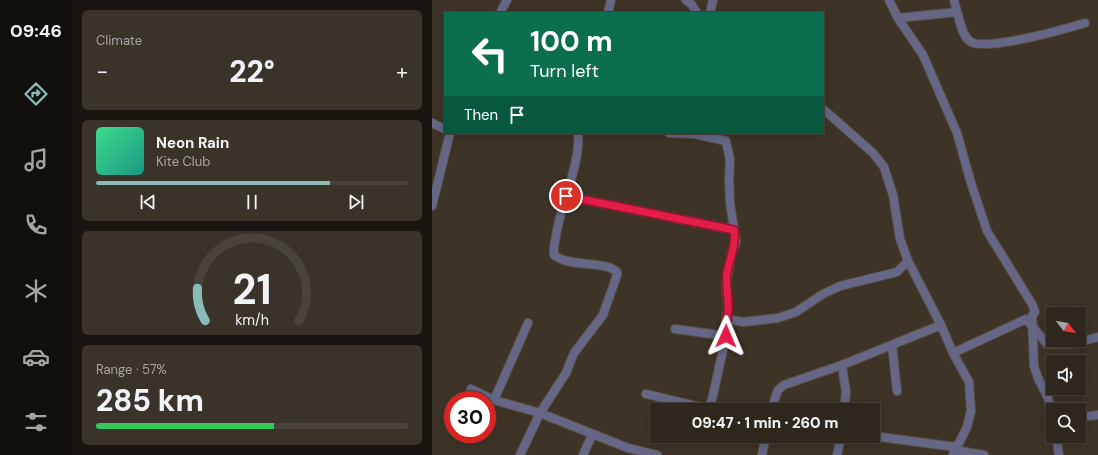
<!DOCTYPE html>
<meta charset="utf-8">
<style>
body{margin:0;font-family:"DM Sans",sans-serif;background:#3a332a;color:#f1f3f6;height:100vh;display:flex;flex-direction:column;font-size:15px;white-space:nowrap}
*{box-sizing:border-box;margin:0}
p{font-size:13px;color:#a7a5a4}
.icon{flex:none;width:22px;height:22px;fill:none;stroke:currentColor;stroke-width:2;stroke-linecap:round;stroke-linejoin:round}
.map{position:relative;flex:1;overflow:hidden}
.sheet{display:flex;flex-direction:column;gap:10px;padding:10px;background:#191510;width:360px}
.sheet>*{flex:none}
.hud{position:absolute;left:12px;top:12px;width:380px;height:122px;border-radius:0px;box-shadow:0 2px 10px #0003,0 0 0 1px #49443b;background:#0b6e4f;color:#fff;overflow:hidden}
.needle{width:26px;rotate:121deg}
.fabs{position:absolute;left:614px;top:307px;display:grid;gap:8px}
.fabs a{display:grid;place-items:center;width:40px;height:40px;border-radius:0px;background:#2e271d;box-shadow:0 2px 10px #0003,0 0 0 1px #49443b;font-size:20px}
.speed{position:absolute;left:12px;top:391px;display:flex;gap:8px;font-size:20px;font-weight:700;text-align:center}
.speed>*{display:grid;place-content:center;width:52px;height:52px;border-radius:50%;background:#2e271d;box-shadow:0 2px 10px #0003,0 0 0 1px #49443b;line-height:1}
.speed .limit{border:6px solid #d22;background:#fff;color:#111}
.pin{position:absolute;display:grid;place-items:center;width:34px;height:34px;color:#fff;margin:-17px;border:2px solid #fff;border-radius:50%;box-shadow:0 1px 4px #0007}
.me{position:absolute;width:44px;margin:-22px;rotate:1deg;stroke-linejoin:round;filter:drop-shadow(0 0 3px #0008)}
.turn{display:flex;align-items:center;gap:14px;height:84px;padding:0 20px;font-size:18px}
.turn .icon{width:52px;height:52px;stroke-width:2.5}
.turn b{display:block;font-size:28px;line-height:34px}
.then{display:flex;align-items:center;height:38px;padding:0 20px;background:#0003;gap:8px;font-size:15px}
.big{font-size:30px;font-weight:800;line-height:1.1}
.sheet .tile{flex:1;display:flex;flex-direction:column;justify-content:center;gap:6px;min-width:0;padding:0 14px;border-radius:6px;background:#3a332a}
.sheet .dial{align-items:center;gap:0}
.dial svg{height:104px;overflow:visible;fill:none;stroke:#49443b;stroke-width:7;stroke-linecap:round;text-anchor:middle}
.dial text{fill:#f1f3f6;stroke:none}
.song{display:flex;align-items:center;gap:12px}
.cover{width:48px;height:48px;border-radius:6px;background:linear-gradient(135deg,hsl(150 70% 55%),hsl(170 70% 35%))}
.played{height:4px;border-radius:2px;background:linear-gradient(90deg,#8bbbb9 75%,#49443b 75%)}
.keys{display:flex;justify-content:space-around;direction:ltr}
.heat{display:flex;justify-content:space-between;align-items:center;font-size:22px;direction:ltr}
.charge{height:6px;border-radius:3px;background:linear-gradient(90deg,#34c759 57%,#49443b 0)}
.trip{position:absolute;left:218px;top:403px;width:230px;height:40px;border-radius:0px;background:#2e271d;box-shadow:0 2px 10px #0003,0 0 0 1px #49443b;font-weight:800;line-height:40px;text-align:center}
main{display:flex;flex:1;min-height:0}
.tab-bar{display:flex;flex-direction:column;width:72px;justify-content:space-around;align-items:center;background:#12100c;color:#a7a5a4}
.tab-bar .icon{width:28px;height:28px}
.tab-bar .on{color:#8bbbb9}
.tab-bar b{font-size:18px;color:#f1f3f6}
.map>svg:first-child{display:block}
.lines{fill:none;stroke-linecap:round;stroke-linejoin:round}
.street-casing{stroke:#585043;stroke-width:10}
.street{stroke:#666787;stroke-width:8}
.route-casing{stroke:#92132f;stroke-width:10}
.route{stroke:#e11d48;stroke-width:7}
</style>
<main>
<nav class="tab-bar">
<b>09:46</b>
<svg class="icon on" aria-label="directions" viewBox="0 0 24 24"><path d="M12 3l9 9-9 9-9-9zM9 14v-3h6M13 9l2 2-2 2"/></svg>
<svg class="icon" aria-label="music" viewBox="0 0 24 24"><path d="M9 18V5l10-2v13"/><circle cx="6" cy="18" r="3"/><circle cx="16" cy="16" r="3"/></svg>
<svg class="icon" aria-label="phone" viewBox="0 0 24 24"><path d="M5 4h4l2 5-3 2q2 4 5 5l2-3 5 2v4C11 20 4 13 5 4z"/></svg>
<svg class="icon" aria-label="climate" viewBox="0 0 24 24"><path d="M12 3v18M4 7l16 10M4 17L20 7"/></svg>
<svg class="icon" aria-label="car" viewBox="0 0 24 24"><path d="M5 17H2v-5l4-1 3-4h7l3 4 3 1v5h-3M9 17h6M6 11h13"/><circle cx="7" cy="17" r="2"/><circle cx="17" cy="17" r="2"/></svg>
<svg class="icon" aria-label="filters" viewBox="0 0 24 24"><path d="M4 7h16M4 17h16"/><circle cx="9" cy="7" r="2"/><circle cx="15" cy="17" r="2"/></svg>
</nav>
<section class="sheet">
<div class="tile"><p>Climate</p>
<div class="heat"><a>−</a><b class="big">22°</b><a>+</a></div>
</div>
<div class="tile">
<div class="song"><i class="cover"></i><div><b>Neon Rain</b><p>Kite Club</p></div></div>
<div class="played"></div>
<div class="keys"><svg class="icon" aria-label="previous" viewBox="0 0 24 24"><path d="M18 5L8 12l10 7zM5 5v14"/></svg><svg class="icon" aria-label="pause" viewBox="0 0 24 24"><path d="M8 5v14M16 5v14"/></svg><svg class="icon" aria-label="next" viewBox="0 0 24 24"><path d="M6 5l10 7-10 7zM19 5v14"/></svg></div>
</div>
<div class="tile dial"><svg viewBox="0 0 100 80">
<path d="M14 69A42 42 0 1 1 86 69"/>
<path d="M14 69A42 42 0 0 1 8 44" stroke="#8bbbb9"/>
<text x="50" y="56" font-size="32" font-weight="700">21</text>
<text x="50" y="72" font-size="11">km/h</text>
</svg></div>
<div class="tile"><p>Range · 57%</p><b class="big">285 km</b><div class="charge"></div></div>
</section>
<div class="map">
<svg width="666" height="455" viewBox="0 0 666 455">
<rect width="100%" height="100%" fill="#3d3427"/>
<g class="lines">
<g class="street-casing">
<g id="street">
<path d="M 254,0 L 260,5 L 265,13"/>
<path d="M 457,0 L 466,18 L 491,55 L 525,133 L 539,183 L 555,231 L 600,304 L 603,312 L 600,316 L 602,366 L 606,378 L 616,398 L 621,420"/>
<path d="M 525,12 C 528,20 530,37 539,42 C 556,51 633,29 653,23"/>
<path d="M 68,13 L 75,0"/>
<path d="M 176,13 L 179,0"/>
<path d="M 278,13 L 281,0"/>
<path d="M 466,18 L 525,12 L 522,0"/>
<path d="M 391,109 L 441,153 L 452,167 L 461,195 L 468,239 L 476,261 L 509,325 L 521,353 L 537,382 L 539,411 L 535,427 L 521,455"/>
<path d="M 0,123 L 13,129"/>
<path d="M 134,196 L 302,230"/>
<path d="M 0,206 L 18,133"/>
<path d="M 294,319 L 312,322 L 346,318 L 364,312 L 391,294 L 408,286 L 465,272 L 476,261"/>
<path d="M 243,329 L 294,336"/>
<path d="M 460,345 L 465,391"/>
<path d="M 521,353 L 592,320 L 594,319 L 615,344 L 639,344 L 666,337"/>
<path d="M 410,365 L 414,392 L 412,410"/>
<path d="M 39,389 L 62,400 L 108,413 L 196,448 L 225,455"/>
<path d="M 214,394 L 273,408 L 277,406 L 280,400 L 294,336 L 294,319 L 296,307 L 294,286 L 299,255 L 304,242 L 298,203 L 297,179 L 298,160 L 294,141 L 263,134 L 237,133"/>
<path d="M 62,400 L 96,323"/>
<path d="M 339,410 L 346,390 L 352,385 L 410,365 L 509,325"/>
<path d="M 647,417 L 666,415"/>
<path d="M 441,436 L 524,447"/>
<path d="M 624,436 L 627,455"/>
<path d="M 522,450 L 552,455"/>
<path d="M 88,455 L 108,413 L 134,373 L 142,353 L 171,315 L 185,275 L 185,272 C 173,260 138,268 122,255 C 121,249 123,242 124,236 C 128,205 149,164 146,133"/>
<path d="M 151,455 L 160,435"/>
<path d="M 330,455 L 334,436"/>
<path d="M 405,455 L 409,436"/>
</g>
</g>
<use href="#street" class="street"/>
</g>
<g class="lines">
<g class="route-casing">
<path id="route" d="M 134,196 L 302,230 C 304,246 298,257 295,273 C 293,286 297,296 296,308 C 296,317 294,326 294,336"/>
</g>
<use href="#route" class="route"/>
</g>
</svg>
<div class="fabs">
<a><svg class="needle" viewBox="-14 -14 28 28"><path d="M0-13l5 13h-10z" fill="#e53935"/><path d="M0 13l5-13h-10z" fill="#a7a5a4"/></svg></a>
<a><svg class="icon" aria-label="sound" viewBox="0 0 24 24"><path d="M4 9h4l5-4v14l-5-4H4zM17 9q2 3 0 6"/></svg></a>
<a><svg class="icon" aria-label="search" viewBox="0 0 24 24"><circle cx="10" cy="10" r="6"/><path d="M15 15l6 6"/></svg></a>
</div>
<div class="speed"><div class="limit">30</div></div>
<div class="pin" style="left:134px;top:196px;background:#d93025"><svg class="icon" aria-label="arrive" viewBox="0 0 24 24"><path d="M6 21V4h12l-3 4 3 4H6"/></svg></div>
<svg class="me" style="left:294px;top:336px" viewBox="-20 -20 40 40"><path d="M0-17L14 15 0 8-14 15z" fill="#e11d48" stroke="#fff" stroke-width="4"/></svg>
<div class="trip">09:47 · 1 min · 260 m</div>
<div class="hud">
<div class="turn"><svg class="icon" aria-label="left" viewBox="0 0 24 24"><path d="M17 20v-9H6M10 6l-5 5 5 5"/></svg><div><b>100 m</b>Turn left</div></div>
<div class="then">Then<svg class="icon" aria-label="arrive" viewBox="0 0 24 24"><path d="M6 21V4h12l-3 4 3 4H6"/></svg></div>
</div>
</div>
</main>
